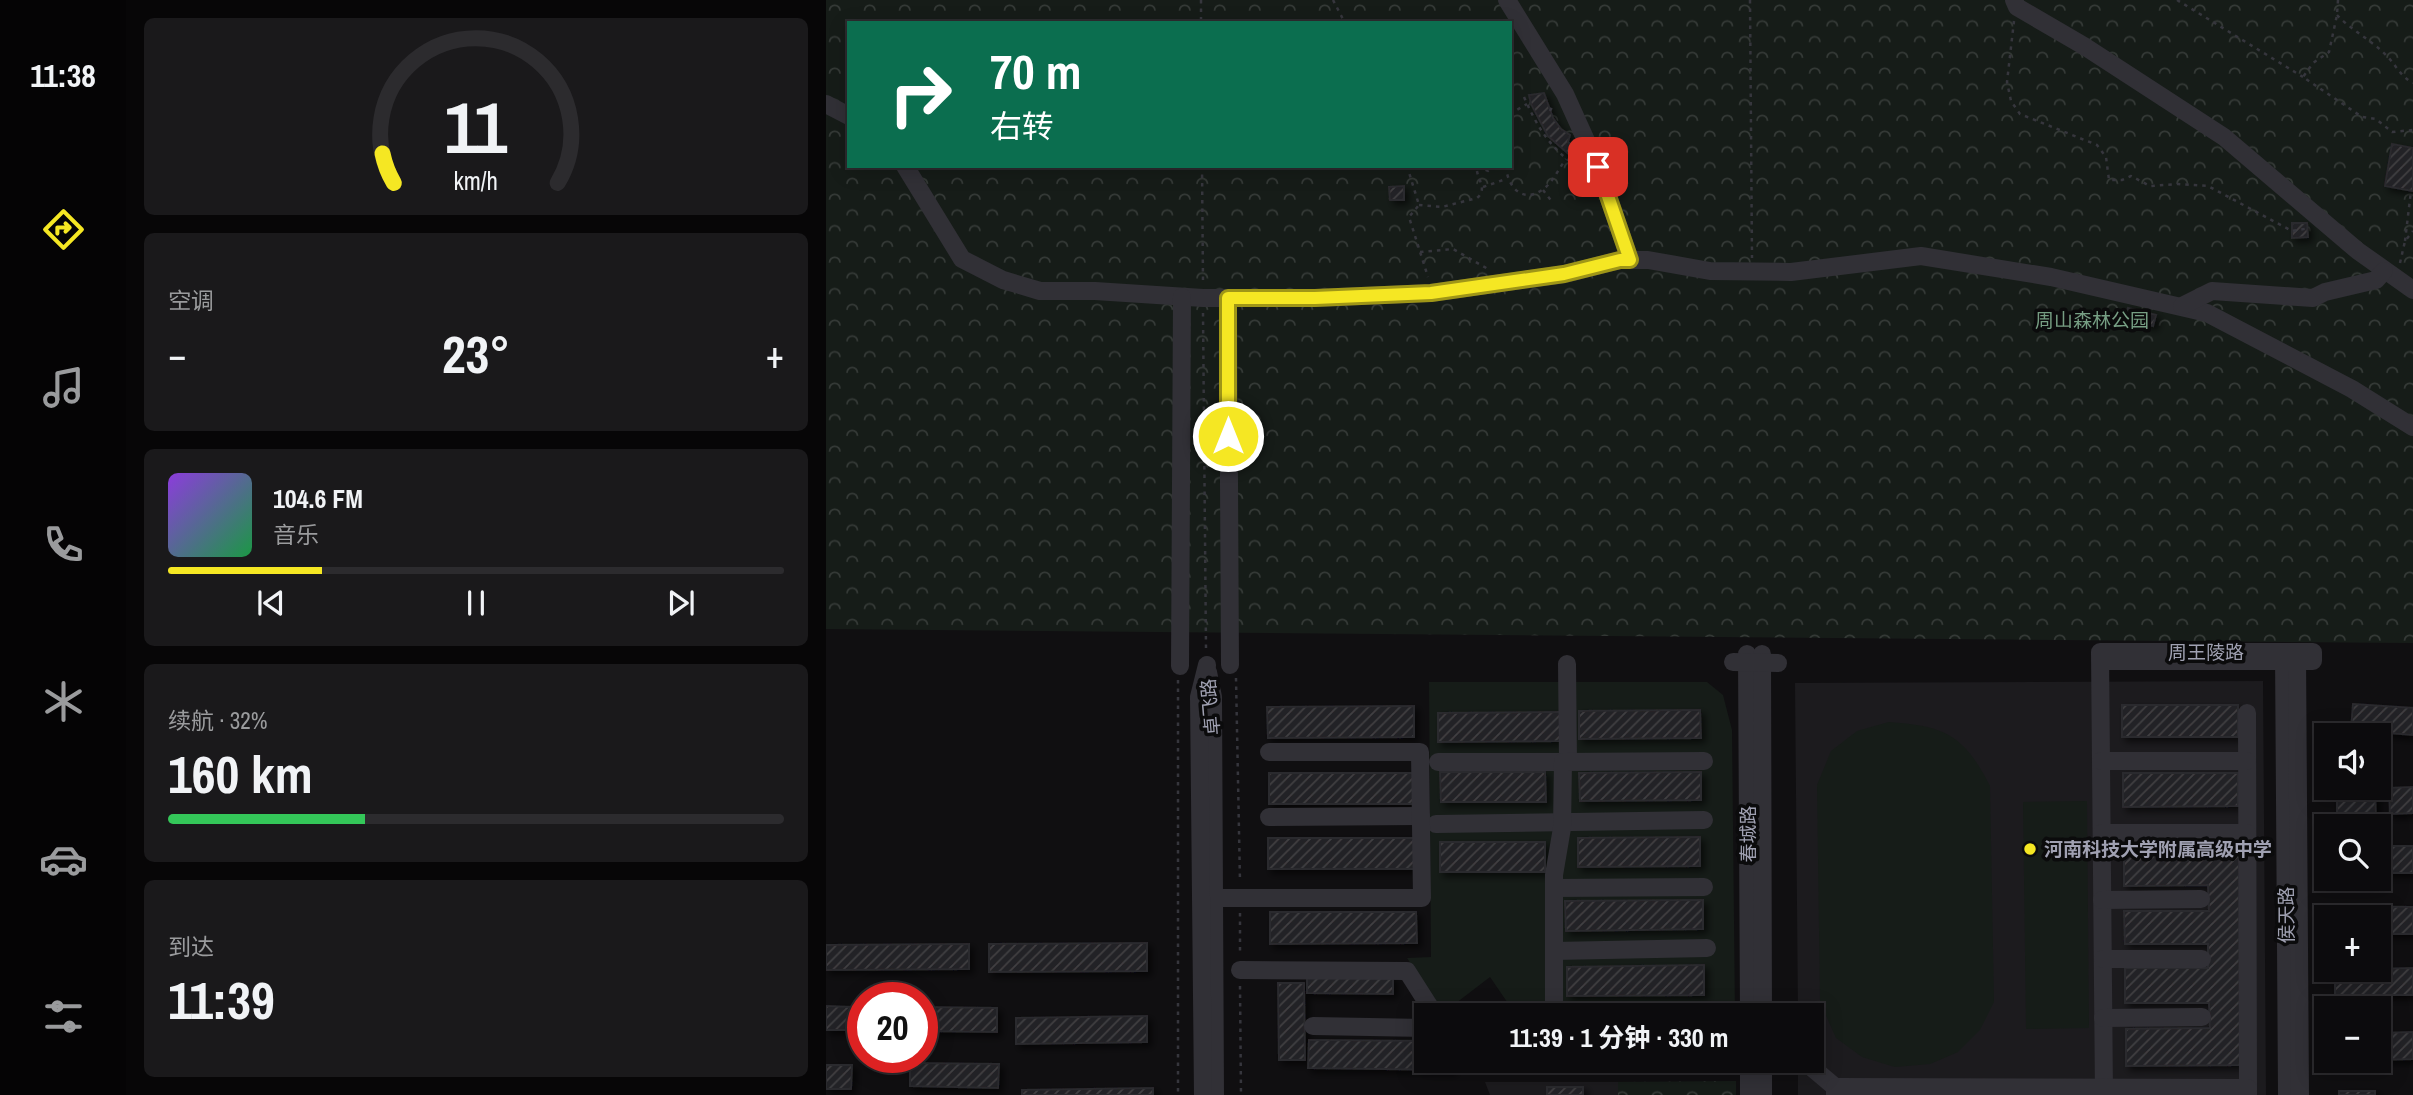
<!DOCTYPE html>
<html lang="zh">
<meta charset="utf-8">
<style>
body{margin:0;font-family:"Archivo Narrow","Noto Sans SC",sans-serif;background:#1a191b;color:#f1f3f6;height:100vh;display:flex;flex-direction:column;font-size:26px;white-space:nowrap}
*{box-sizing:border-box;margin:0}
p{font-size:23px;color:#9a9b9d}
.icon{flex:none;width:38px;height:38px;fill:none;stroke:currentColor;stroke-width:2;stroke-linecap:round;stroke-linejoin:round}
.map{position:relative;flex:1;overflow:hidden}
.sheet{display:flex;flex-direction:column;gap:18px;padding:18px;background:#070607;width:700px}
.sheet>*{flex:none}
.guide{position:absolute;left:21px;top:21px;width:665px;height:147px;border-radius:0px;box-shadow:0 4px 18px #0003,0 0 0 2px #2c2b2e;background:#0b6e4f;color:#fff;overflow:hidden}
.tools{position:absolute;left:1488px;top:723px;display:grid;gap:14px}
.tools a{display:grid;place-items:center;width:77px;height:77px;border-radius:0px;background:#0c0b0d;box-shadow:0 4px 18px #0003,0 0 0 2px #2c2b2e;font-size:35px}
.speed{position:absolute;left:21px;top:982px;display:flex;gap:14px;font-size:35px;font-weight:700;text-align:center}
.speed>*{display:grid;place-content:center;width:91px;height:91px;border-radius:50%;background:#0c0b0d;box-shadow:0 4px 18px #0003,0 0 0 2px #2c2b2e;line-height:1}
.speed .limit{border:10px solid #d22;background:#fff;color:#111}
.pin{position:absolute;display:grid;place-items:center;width:60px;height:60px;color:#fff;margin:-30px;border-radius:14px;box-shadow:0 4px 10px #0006}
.me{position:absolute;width:77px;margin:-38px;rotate:0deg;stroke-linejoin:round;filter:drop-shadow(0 0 5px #0008)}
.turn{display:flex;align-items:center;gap:24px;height:147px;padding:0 28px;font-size:32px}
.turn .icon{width:91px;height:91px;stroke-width:2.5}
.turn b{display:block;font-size:49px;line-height:60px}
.big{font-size:52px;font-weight:700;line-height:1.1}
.sheet .widget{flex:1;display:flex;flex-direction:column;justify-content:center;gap:10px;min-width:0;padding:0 24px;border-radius:10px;background:#1a191b}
.sheet .dial{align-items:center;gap:0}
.dial svg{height:182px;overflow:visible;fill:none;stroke:#2c2b2e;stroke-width:7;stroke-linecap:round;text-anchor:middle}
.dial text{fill:#f1f3f6;stroke:none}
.song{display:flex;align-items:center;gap:21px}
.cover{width:84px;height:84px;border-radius:10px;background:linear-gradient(135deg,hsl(270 70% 55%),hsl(140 70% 35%))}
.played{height:7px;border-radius:4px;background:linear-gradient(90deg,#f5e723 25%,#2c2b2e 25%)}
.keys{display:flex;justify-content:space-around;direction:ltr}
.heat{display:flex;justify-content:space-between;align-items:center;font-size:38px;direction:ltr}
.charge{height:10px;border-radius:5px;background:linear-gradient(90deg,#34c759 32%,#2c2b2e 0)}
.trip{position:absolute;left:588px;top:1003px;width:410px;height:70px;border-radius:0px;background:#0c0b0d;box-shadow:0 4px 18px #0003,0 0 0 2px #2c2b2e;font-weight:700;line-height:70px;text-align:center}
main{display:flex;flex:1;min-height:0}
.tabs{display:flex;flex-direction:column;width:126px;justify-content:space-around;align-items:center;background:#050405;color:#9a9b9d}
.tabs .icon{width:49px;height:49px}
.tabs .active{color:#f5e723}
.tabs b{font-size:32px;color:#f1f3f6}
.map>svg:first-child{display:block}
.built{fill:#1c1b1e}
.grass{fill:#161c18;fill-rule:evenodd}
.forest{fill:url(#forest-crowns);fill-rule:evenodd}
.building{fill:url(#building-hatch);stroke:#2a292d;stroke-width:2;filter:url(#shadow)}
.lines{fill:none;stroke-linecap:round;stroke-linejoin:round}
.path{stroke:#36363d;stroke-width:2.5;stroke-dasharray:3.5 5;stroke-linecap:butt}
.minor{stroke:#313036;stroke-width:18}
.route-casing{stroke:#9f9617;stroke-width:18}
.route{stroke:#f5e723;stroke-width:12}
.poi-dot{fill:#f5e723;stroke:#0b0b0c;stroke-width:2.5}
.labels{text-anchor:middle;stroke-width:7;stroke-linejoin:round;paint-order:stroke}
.park-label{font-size:19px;fill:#769e83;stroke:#0b0b0c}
.street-label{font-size:19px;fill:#a0a1b2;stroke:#0b0b0c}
.poi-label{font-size:19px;font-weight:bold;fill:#a0a1b2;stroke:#0b0b0c;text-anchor:start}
</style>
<main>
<nav class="tabs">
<b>11:38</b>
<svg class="icon active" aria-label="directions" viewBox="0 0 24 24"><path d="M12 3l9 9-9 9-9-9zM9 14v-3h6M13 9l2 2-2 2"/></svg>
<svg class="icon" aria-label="music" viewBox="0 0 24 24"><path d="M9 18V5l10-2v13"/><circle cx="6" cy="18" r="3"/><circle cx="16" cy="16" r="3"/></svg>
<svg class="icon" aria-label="phone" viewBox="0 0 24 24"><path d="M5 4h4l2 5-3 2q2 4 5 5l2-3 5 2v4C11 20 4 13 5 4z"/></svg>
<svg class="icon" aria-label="climate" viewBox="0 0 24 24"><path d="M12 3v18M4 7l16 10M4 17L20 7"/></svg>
<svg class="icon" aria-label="car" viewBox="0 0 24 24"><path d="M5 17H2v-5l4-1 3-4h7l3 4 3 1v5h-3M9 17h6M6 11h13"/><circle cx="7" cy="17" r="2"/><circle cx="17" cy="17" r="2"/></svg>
<svg class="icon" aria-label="filters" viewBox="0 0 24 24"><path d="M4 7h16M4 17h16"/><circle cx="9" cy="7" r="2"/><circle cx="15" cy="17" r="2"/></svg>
</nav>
<section class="sheet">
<div class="widget dial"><svg viewBox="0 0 100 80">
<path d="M14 69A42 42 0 1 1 86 69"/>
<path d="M14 69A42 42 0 0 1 9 56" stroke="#f5e723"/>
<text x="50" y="56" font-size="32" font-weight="700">11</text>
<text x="50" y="72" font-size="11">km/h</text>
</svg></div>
<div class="widget"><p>空调</p>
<div class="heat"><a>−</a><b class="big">23°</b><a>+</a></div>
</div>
<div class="widget">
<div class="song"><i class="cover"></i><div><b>104.6 FM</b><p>音乐</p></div></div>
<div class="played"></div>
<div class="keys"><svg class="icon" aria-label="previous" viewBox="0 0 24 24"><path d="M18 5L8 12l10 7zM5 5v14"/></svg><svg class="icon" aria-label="pause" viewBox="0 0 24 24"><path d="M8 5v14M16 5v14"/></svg><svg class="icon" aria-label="next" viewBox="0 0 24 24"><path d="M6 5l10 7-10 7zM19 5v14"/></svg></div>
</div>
<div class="widget"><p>续航 · 32%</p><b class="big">160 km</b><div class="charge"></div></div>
<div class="widget"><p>到达</p><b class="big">11:39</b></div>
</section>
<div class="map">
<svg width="1587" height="1095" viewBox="0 0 1587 1095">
<defs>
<pattern id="forest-crowns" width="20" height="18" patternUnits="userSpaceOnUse" patternTransform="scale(1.75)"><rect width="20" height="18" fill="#161c18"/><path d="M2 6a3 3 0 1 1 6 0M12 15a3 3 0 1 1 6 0" fill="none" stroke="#353a37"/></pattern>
<pattern id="building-hatch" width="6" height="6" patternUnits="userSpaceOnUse" patternTransform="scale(1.75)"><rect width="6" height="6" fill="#232225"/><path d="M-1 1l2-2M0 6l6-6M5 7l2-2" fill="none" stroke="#403f42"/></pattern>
<filter id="shadow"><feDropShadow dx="4" dy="4" stdDeviation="3.5" flood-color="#0009"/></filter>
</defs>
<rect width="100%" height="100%" fill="#100f11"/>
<g class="built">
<path d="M 1437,681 L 1440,1095 L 972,1095 L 972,1061 L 985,1060 L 985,1015 L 972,1015 L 969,683 Z"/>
<path d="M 659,1082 L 792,1082 L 792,1095 L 664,1095 Z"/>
</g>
<g class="grass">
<path d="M 603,682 L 881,682 L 897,695 L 906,730 L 909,1015 L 690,1015 L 664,977 L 617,1013 L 581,958 L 605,957 ZM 874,710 L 874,738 L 753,739 L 753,711 ZM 733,712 L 612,741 L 612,713 ZM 615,772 L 719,772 L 720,802 L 615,802 ZM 874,772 L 875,800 L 754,801 L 754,773 ZM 615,842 L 718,842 L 719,871 L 615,872 ZM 877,900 L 877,929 L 740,931 L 740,901 ZM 878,965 L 878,995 L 741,996 L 741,967 Z"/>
<path d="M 1063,722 C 1119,726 1138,735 1164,786 L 1168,1002 L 1154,1030 L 1132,1052 L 1104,1064 L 1069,1067 L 1036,1057 L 1010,1038 L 994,1002 L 991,785 L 1005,751 L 1031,731 Z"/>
<path d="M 1261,801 L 1263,1028 L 1200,1029 L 1197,802 Z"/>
</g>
<g class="forest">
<path d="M 0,0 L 1587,0 L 1587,643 L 0,629 ZM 23,23 L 684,23 L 684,166 L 23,166 Z"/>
<path d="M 910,1081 L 910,1095 L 792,1095 L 792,1082 Z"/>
</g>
<g class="building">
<path d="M 718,93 L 727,118 L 735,129 L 744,135 L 742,142 L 748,148 L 745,156 L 722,136 L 705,104 L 703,95 Z"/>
<path d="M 1566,144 L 1587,148 L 1587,191 L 1559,186 Z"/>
<path d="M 578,186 L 578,200 L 564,200 L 563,187 Z"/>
<path d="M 1466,223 L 1481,223 L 1482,237 L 1466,238 Z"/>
<path d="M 1302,308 L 1330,315 L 1327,326 L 1299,319 Z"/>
<path d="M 1527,704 L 1587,708 L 1587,735 L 1525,730 Z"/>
<rect x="1296" y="705" width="116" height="32"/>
<path d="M 588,706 L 588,737 L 442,738 L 441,707 Z"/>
<path d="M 874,710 L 875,738 L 753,739 L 753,711 Z"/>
<path d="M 734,712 L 734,741 L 612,742 L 612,713 Z"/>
<path d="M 614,772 L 719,772 L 720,802 L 615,802 Z"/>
<path d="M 875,772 L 875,800 L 754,801 L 753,773 Z"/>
<rect x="443" y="773" width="147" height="31"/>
<path d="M 1297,773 L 1412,773 L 1412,806 L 1297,807 Z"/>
<path d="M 1587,787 L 1587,813 L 1564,814 L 1563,788 Z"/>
<path d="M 1511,788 L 1549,788 L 1550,823 L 1511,824 Z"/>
<path d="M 874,837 L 874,866 L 752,867 L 752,838 Z"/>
<rect x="442" y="838" width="147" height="31"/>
<rect x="614" y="842" width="105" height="30"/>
<rect x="1552" y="846" width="35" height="27"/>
<path d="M 1298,852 L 1413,852 L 1414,1065 L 1300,1066 L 1300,1029 L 1384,1028 L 1383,1003 L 1299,1003 L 1299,968 L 1382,968 L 1382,944 L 1299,944 L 1298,911 L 1383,911 L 1382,885 L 1298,886 Z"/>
<path d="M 877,900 L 877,929 L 740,931 L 739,901 Z"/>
<path d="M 1507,906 L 1587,907 L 1587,934 L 1552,934 L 1552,917 L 1507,917 Z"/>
<path d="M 444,912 L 590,912 L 591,943 L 444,944 Z"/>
<path d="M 321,943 L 321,971 L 163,972 L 163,944 Z"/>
<path d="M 143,944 L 143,969 L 0,970 L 0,945 Z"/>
<path d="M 878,965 L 878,995 L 741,996 L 741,967 Z"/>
<path d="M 1587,968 L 1587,995 L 1509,995 L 1509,970 Z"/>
<path d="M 481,975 L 567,976 L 567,994 L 481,993 Z"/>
<path d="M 452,983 L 478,983 L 479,1060 L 453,1060 Z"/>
<path d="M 0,1006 L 25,1007 L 24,1030 L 0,1030 Z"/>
<path d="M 96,1007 L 171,1008 L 171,1032 L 96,1031 Z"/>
<path d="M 321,1016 L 321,1042 L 190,1044 L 190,1018 Z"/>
<path d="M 1587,1032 L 1587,1059 L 1552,1060 L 1552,1033 Z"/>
<path d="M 483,1040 L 600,1041 L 600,1060 L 626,1060 L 626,1070 L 482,1068 Z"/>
<path d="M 84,1063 L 173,1064 L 172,1088 L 84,1086 Z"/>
<path d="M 0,1065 L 26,1065 L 25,1089 L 0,1089 Z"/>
<rect x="721" y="1087" width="36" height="8"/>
<path d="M 327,1088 L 327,1095 L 196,1095 L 196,1090 Z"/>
<rect x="1513" y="1091" width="36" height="4"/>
</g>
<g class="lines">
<g class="path">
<path d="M 375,0 L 375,23"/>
<path d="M 507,0 L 519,23"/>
<path d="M 924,0 L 926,258"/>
<path d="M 1351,0 L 1477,77"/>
<path d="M 1512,0 L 1511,15 L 1503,52 L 1487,63 L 1477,77 L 1536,117 L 1550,119 L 1566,132 L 1587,130"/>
<path d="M 1511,15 C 1525,30 1545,40 1560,55 C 1570,65 1574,76 1587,83"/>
<path d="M 1188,21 L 1181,82 L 1185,101 L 1194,114 L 1271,145 L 1280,157 L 1283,180 L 1296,180 L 1305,176 L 1324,186 L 1352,184 L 1382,186 L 1466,231 L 1484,228"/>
<path d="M 698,97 C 709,122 720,142 742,160 L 748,153"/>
<path d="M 724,111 L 727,105"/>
<path d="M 684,114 L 701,104"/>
<path d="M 376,166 L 377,282"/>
<path d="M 581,166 L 593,205 L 583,217 L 602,277"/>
<path d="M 652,166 L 662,171 L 671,166"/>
<path d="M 680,166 C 681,186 696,204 716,190 C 726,184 733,168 740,159"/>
<path d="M 657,187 L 680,179"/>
<path d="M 717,190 L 727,203"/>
<path d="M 593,205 L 616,207 L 651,198 C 663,188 649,178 651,166"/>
<path d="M 1579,241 L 1585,191"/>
<path d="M 594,252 L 627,249 L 662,269"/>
<path d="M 1574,263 L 1579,241 L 1587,231"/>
<path d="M 377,313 L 380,649"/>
<path d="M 410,678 L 414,882"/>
<path d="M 352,680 L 352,1095"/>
<path d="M 414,913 L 414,955"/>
<path d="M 414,986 L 415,1095"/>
</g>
<g class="minor">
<path d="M 681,0 L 739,94 L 772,167 L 804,260"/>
<path d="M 1188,0 L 1191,7 L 1258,46 L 1398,137 L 1532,251 L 1587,290"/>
<path d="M 0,104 L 23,116"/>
<path d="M 79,166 L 136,259 L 177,280 L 214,291 L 269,291 L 377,298 L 489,298 L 605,293 L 739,274 L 794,260 L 822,260 L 884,271 L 965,272 L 1095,256 L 1225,277 L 1381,313 L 1526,389 L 1587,427"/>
<path d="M 402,298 L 404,665"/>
<path d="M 1356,306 L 1386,291 L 1487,298 L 1499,292 L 1550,280 L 1558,271"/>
<path d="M 1458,652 L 1461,1095"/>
<path d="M 1471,652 L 1474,1095"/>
<path d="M 921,654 L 923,1015"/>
<path d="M 936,654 L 937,1015"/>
<path d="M 1274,661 L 1487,661 L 1487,652 L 1274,652 L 1278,1095"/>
<path d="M 907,662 L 952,663"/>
<path d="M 741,664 L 742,762"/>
<path d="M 354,666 L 356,297"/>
<path d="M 382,672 L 387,697 L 389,1095"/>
<path d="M 1421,713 L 1422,1095"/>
<path d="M 1275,761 L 1421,761"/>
<path d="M 612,762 L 737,762"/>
<path d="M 443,817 L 595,816"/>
<path d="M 610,824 L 878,820"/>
<path d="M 1276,833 L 1421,833"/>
<path d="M 728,888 L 878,887"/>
<path d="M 375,898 L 596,898 L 594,752 L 443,752"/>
<path d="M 1276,900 L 1375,899"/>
<path d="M 728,951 L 881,948"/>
<path d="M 1277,959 L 1376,959"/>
<path d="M 414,970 L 581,971 L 609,1015"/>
<path d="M 728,1015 L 728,875 L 736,828 L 737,762 L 878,761"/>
<path d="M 1277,1018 L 1376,1017"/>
<path d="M 487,1026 L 600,1028"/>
<path d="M 937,1060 L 937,1095"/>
<path d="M 977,1060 L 1009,1087"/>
<path d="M 377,1095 L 373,697 L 381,665"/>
<path d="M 923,1095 L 923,1060"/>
<path d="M 1009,1095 L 1009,1087 L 1422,1088"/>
</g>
</g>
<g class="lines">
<g class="route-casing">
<path id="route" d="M 402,436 L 402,298 L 489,298 L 605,293 L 738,274 L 794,260 L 804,260 L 772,167"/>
</g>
<use href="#route" class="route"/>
</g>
<circle class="poi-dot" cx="1204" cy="849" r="7"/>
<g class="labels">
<g class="park-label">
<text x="1266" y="327">周山森林公园</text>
</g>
<g class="street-label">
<text x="1380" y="659">周王陵路</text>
<text transform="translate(384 707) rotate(-95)" y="7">卓飞路</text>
<text transform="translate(922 834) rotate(-90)" y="7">春城路</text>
<text transform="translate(1460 915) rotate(-90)" y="7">侯天路</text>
</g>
<g class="poi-label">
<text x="1218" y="856">河南科技大学附属高级中学</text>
</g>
</g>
</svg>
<div class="tools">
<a><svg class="icon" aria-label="sound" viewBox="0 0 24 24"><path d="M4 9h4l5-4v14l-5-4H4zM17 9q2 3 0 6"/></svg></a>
<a><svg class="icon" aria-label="search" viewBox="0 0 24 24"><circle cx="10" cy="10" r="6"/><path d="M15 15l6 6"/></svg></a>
<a>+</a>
<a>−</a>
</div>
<div class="speed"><div class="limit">20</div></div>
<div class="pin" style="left:772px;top:167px;background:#d93025"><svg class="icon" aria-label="arrive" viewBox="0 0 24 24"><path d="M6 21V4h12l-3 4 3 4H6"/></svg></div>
<svg class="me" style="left:402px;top:436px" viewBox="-20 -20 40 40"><circle r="17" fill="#f5e723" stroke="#fff" stroke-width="3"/><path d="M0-11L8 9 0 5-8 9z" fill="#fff"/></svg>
<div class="trip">11:39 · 1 分钟 · 330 m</div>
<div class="guide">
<div class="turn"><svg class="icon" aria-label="right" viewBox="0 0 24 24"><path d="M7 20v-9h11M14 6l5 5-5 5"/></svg><div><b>70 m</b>右转</div></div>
</div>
</div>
</main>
